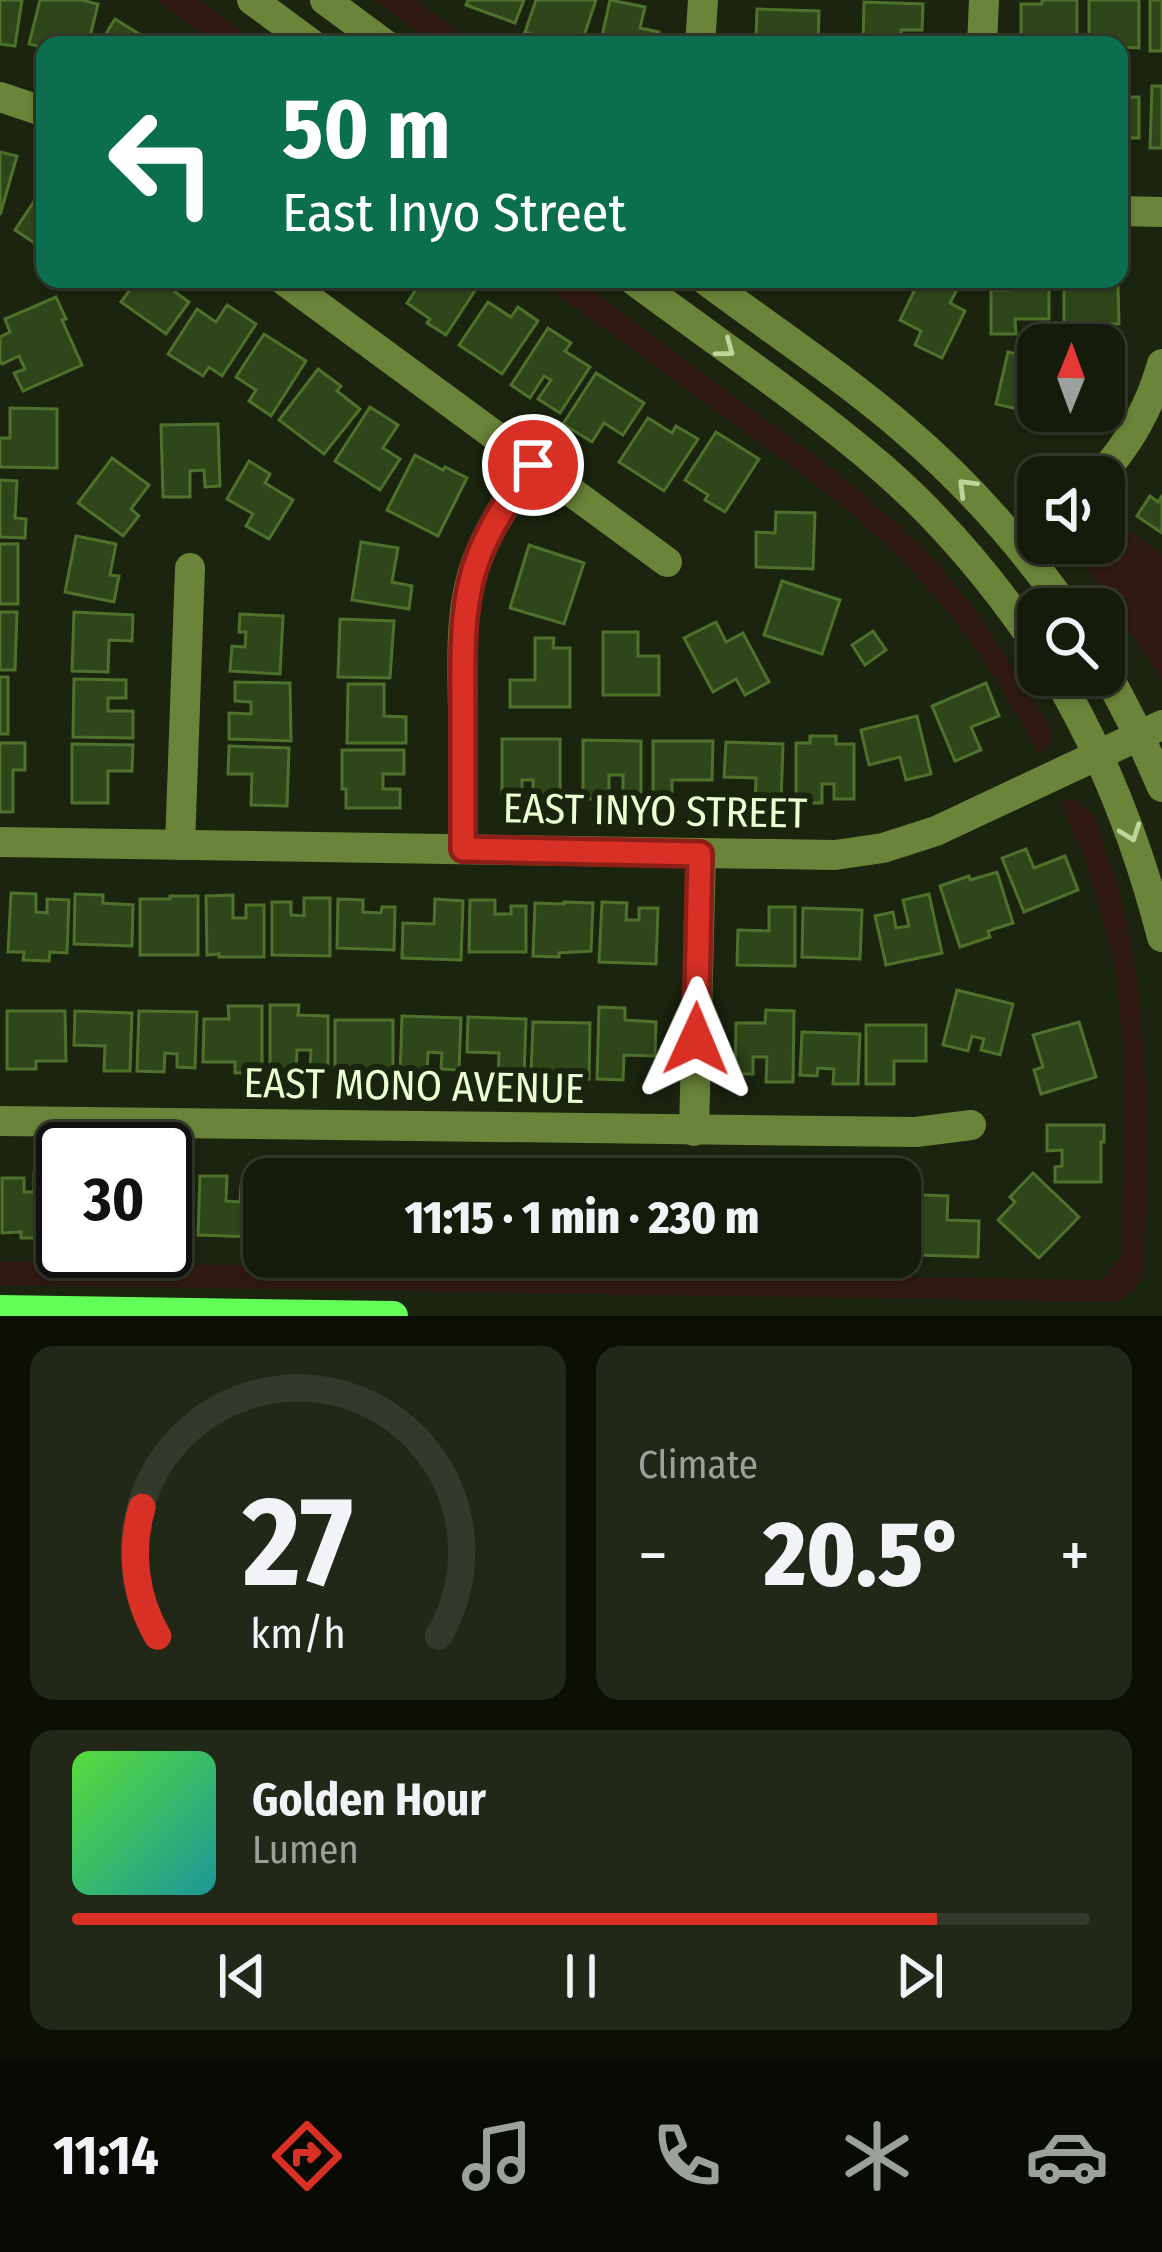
<!DOCTYPE html>
<meta charset="utf-8">
<style>
body{margin:0;font-family:"Fira Sans Condensed",sans-serif;background:#212818;color:#f1f3f6;height:100vh;display:flex;flex-direction:column;font-size:45px;white-space:nowrap}
*{box-sizing:border-box;margin:0}
p{font-size:39px;color:#9da19c}
.icon{flex:none;width:66px;height:66px;fill:none;stroke:currentColor;stroke-width:2;stroke-linecap:round;stroke-linejoin:round}
.map{position:relative;height:1316px;overflow:hidden}
.side{display:flex;flex-direction:column;gap:30px;padding:30px;background:#0b0f06;flex:1}
.side>*{flex:none}
.hud{position:absolute;left:36px;top:36px;width:1092px;height:252px;border-radius:24px;box-shadow:0 3px 9px #0004,0 0 0 3px #33392b;background:#0b6e4f;color:#fff;overflow:hidden}
.needle{width:78px;rotate:1deg}
.fabs{position:absolute;left:1017px;top:324px;display:grid;gap:24px}
.fabs a{display:grid;place-items:center;width:108px;height:108px;border-radius:24px;background:#141b0a;box-shadow:0 3px 9px #0004,0 0 0 3px #33392b;font-size:60px}
.speed{position:absolute;left:36px;top:1122px;display:flex;gap:24px;font-size:60px;font-weight:700;text-align:center}
.speed>*{display:grid;place-content:center;width:156px;height:156px;border-radius:50%;background:#141b0a;box-shadow:0 3px 9px #0004,0 0 0 3px #33392b;line-height:1}
.speed .limit{border:6px solid #111;border-radius:18px;background:#fff;color:#111}
.pin{position:absolute;display:grid;place-items:center;width:102px;height:102px;color:#fff;margin:-51px;border:6px solid #fff;border-radius:50%;box-shadow:0 3px 12px #0007}
.me{position:absolute;width:132px;margin:-66px;rotate:1deg;stroke-linejoin:round;filter:drop-shadow(0 0 9px #0008)}
.turn{display:flex;align-items:center;gap:42px;height:252px;padding:0 48px;font-size:54px}
.turn .icon{width:156px;height:156px;stroke-width:2.5}
.turn b{display:block;font-size:84px;line-height:102px}
.big{font-size:90px;font-weight:800;line-height:1.1}
.side .widget{flex:1;display:flex;flex-direction:column;justify-content:center;gap:18px;min-width:0;padding:0 42px;border-radius:24px;background:#212818}
.side .dial{align-items:center;gap:0}
.dial svg{height:312px;overflow:visible;fill:none;stroke:#33392b;stroke-width:7;stroke-linecap:round;text-anchor:middle}
.dial text{fill:#f1f3f6;stroke:none}
.song{display:flex;align-items:center;gap:36px}
.cover{width:144px;height:144px;border-radius:18px;background:linear-gradient(135deg,hsl(110 70% 55%),hsl(180 70% 35%))}
.played{height:12px;border-radius:6px;background:linear-gradient(90deg,#d93025 85%,#33392b 85%)}
.keys{display:flex;justify-content:space-around;direction:ltr}
.heat{display:flex;justify-content:space-between;align-items:center;font-size:66px;direction:ltr}
.side .tiles{flex:1;display:grid;gap:30px;grid-template-columns:1fr 1fr}
.widget:last-child{grid-column:span 2}
.trip{position:absolute;left:243px;top:1158px;width:678px;height:120px;border-radius:24px;background:#141b0a;box-shadow:0 3px 9px #0004,0 0 0 3px #33392b;font-weight:800;line-height:120px;text-align:center}
.menu{display:flex;height:192px;justify-content:space-around;align-items:center;background:#080b04;color:#9da19c}
.menu .icon{width:84px;height:84px}
.menu .selected{color:#d93025}
.menu b{font-size:54px;color:#f1f3f6}
.map>svg:first-child{display:block}
.green{fill:#2f1911}
.building{fill:#2f461a;stroke:#4e722c;stroke-width:3}
.lines{fill:none;stroke-linecap:round;stroke-linejoin:round}
.minor{stroke:#6a8439;stroke-width:30}
.major{stroke:#63ff59;stroke-width:30}
.oneway{stroke:#bed49c}
.route-casing{stroke:#8d1f18;stroke-width:30}
.route{stroke:#d93025;stroke-width:21}
.labels{text-anchor:middle;stroke-width:12;stroke-linejoin:round;paint-order:stroke}
.street-label{font-size:42px;fill:#ecffd2;stroke:#1a240e}
</style>
<div class="map">
<svg width="1162" height="1316" viewBox="0 0 1162 1316">
<rect width="100%" height="100%" fill="#1a240e"/>
<g class="green">
<path d="M 156,0 L 199,0 L 260,45 L 217,45 Z"/>
<path d="M 376,0 L 416,0 L 476,45 L 436,45 Z"/>
<path d="M 536,279 L 576,279 L 833,469 L 891,518 L 937,563 L 979,615 L 1050,726 C 1052,740 1050,747 1039,754 C 1005,692 969,633 920,580 C 867,520 801,473 737,426 C 670,377 603,328 536,279 Z"/>
<path d="M 1104,512 L 1162,555 L 1162,682 L 1126,624 L 1075,553 L 1076,543 L 1104,543 Z"/>
<path d="M 1070,800 C 1094,803 1097,826 1105,847 C 1155,984 1146,1130 1144,1274 L 1132,1292 L 1115,1302 L 0,1285 L 0,1261 L 1102,1280 L 1122,1255 L 1124,1057 L 1115,964 L 1087,865 L 1060,802 Z"/>
</g>
<g class="building">
<path d="M 0,0 L 22,0 L 15,46 L 0,44 Z"/>
<path d="M 40,0 L 81,0 L 98,4 L 88,45 L 45,45 L 45,48 L 29,44 Z"/>
<path d="M 468,0 L 524,0 L 515,23 L 466,5 Z"/>
<path d="M 536,0 L 596,0 L 581,45 L 541,45 L 543,38 L 525,32 Z"/>
<path d="M 610,0 L 645,7 L 640,28 L 659,32 L 656,45 L 600,45 Z"/>
<path d="M 1042,0 L 1077,0 L 1077,44 L 1021,45 L 1021,4 L 1042,4 Z"/>
<path d="M 1089,0 L 1139,0 L 1139,48 L 1089,45 Z"/>
<rect x="1150" y="0" width="12" height="51"/>
<path d="M 864,2 L 923,4 L 922,30 L 901,30 L 901,36 L 927,37 L 927,45 L 863,45 Z"/>
<path d="M 757,9 L 819,11 L 818,45 L 778,45 L 778,36 L 756,35 Z"/>
<path d="M 115,19 L 157,45 L 99,45 Z"/>
<path d="M 1152,86 L 1162,86 L 1162,148 L 1150,148 Z"/>
<rect x="1119" y="97" width="20" height="41"/>
<path d="M 0,152 L 17,156 L 0,215 Z"/>
<path d="M 45,185 L 45,250 L 15,230 Z"/>
<path d="M 138,279 L 184,279 L 175,292 L 189,302 L 166,334 L 121,302 Z"/>
<path d="M 423,279 L 482,280 L 446,335 L 427,323 L 430,319 L 407,303 Z"/>
<path d="M 920,279 L 949,279 L 960,284 L 950,303 L 965,311 L 942,358 L 915,345 L 921,331 L 900,320 Z"/>
<path d="M 1009,279 L 1049,279 L 1049,319 L 1015,319 L 1016,334 L 991,334 L 991,290 L 1009,290 Z"/>
<path d="M 1064,279 L 1099,279 L 1099,286 L 1118,286 L 1119,324 L 1064,324 Z"/>
<path d="M 56,297 L 66,319 L 62,320 L 82,365 L 23,391 L 14,373 L 25,369 L 19,356 L 2,364 L 0,361 L 0,337 L 10,332 L 5,319 Z"/>
<path d="M 488,302 L 511,317 L 518,307 L 538,321 L 502,374 L 459,345 Z"/>
<path d="M 227,305 L 256,324 L 222,376 L 209,367 L 203,376 L 168,354 L 197,309 L 216,322 Z"/>
<path d="M 548,328 L 571,343 L 565,351 L 590,367 L 560,413 L 538,399 L 551,380 L 544,376 L 530,398 L 511,385 Z"/>
<path d="M 264,334 L 306,361 L 271,416 L 249,401 L 256,390 L 236,377 Z"/>
<path d="M 1008,352 L 1038,359 L 1038,411 L 1056,411 L 1054,418 L 996,404 Z"/>
<path d="M 318,369 L 341,386 L 337,391 L 360,409 L 324,454 L 279,420 Z"/>
<path d="M 596,373 L 644,403 L 623,435 L 604,423 L 592,442 L 563,424 Z"/>
<path d="M 370,407 L 398,425 L 383,448 L 400,459 L 380,490 L 335,461 Z"/>
<path d="M 10,408 L 57,409 L 57,468 L 0,467 L 0,438 L 10,438 Z"/>
<path d="M 648,418 L 672,433 L 676,426 L 698,439 L 664,491 L 619,462 Z"/>
<path d="M 218,424 L 220,486 L 205,487 L 204,470 L 190,471 L 190,497 L 163,497 L 161,425 Z"/>
<path d="M 716,432 L 759,459 L 725,512 L 705,500 L 708,495 L 685,480 Z"/>
<path d="M 415,455 L 443,470 L 445,467 L 467,478 L 438,536 L 387,510 Z"/>
<path d="M 112,458 L 149,485 L 131,509 L 139,516 L 123,536 L 78,503 Z"/>
<path d="M 249,461 L 270,474 L 265,483 L 293,500 L 269,539 L 246,526 L 253,514 L 227,499 Z"/>
<path d="M 0,480 L 17,481 L 15,518 L 26,519 L 25,538 L 0,537 Z"/>
<path d="M 1150,496 L 1158,502 L 1162,496 L 1162,533 L 1137,516 Z"/>
<path d="M 776,512 L 815,513 L 813,569 L 756,567 L 756,532 L 775,533 Z"/>
<path d="M 76,536 L 116,544 L 110,575 L 119,576 L 114,602 L 65,592 Z"/>
<path d="M 361,542 L 398,548 L 392,582 L 412,586 L 409,609 L 352,600 Z"/>
<rect x="0" y="544" width="18" height="60"/>
<path d="M 529,545 L 584,563 L 564,624 L 510,608 Z"/>
<path d="M 782,581 L 840,600 L 822,654 L 764,635 Z"/>
<path d="M 0,612 L 17,612 L 15,670 L 0,670 Z"/>
<path d="M 74,612 L 133,615 L 132,641 L 109,640 L 108,672 L 72,671 Z"/>
<path d="M 240,614 L 283,616 L 280,674 L 230,671 L 232,646 L 245,647 L 246,632 L 239,632 Z"/>
<path d="M 340,619 L 394,621 L 390,678 L 338,677 Z"/>
<path d="M 716,622 L 726,642 L 743,633 L 769,682 L 745,695 L 736,679 L 713,692 L 684,638 Z"/>
<path d="M 873,631 L 886,650 L 865,665 L 852,645 Z"/>
<path d="M 603,632 L 638,632 L 638,656 L 659,656 L 659,695 L 603,695 Z"/>
<path d="M 535,638 L 554,638 L 553,648 L 570,648 L 570,707 L 510,707 L 510,680 L 535,680 Z"/>
<rect x="0" y="677" width="8" height="57"/>
<path d="M 74,679 L 126,680 L 126,698 L 108,698 L 108,711 L 133,711 L 133,738 L 73,737 Z"/>
<path d="M 235,682 L 290,683 L 291,741 L 229,739 L 229,713 L 251,714 L 251,702 L 235,701 Z"/>
<path d="M 986,683 L 999,716 L 971,727 L 981,750 L 955,761 L 932,706 Z"/>
<path d="M 348,684 L 384,684 L 384,716 L 406,717 L 406,743 L 347,743 Z"/>
<path d="M 917,716 L 931,774 L 906,780 L 900,757 L 869,765 L 861,730 Z"/>
<path d="M 810,736 L 836,736 L 836,744 L 854,744 L 854,799 L 834,799 L 834,784 L 822,784 L 822,803 L 796,803 L 796,743 L 810,743 Z"/>
<path d="M 502,739 L 560,739 L 560,799 L 533,798 L 533,780 L 522,780 L 522,793 L 502,794 Z"/>
<path d="M 583,740 L 641,741 L 641,792 L 623,792 L 623,775 L 609,775 L 609,799 L 583,799 Z"/>
<path d="M 653,741 L 713,741 L 712,780 L 672,780 L 672,801 L 653,801 Z"/>
<path d="M 726,742 L 783,744 L 781,803 L 755,802 L 756,778 L 724,777 Z"/>
<path d="M 0,743 L 25,743 L 25,770 L 13,770 L 13,812 L 0,812 Z"/>
<path d="M 72,744 L 133,745 L 132,771 L 108,771 L 108,803 L 72,803 Z"/>
<path d="M 229,746 L 289,748 L 287,806 L 251,805 L 252,774 L 228,774 Z"/>
<path d="M 342,750 L 404,750 L 404,774 L 383,774 L 383,789 L 400,789 L 400,808 L 346,808 L 346,789 L 342,789 Z"/>
<path d="M 1026,849 L 1034,868 L 1065,856 L 1078,890 L 1024,912 L 1002,858 Z"/>
<path d="M 997,872 L 1013,923 L 988,931 L 990,937 L 960,947 L 940,886 L 969,876 L 970,880 Z"/>
<path d="M 11,893 L 36,894 L 36,912 L 47,913 L 47,899 L 69,900 L 67,953 L 50,952 L 49,961 L 23,960 L 24,952 L 8,952 Z"/>
<path d="M 75,894 L 103,895 L 103,903 L 133,905 L 132,946 L 74,944 Z"/>
<path d="M 929,894 L 942,953 L 886,965 L 875,916 L 893,912 L 896,928 L 909,926 L 903,900 Z"/>
<path d="M 233,895 L 233,918 L 246,918 L 246,905 L 264,905 L 264,957 L 219,957 L 219,954 L 207,955 L 206,896 Z"/>
<path d="M 170,896 L 198,896 L 198,955 L 140,955 L 140,899 L 170,899 Z"/>
<path d="M 304,898 L 330,898 L 330,956 L 272,955 L 272,902 L 291,902 L 291,915 L 304,916 Z"/>
<path d="M 338,899 L 363,900 L 363,912 L 381,913 L 382,907 L 395,907 L 394,950 L 337,948 Z"/>
<path d="M 435,899 L 463,901 L 461,960 L 402,958 L 403,923 L 434,924 Z"/>
<path d="M 470,900 L 495,900 L 495,914 L 511,914 L 511,906 L 526,906 L 526,952 L 469,952 Z"/>
<path d="M 564,902 L 593,903 L 591,951 L 559,953 L 559,957 L 533,956 L 535,903 L 564,904 Z"/>
<path d="M 602,902 L 627,903 L 626,920 L 639,920 L 639,908 L 658,908 L 656,964 L 599,962 Z"/>
<path d="M 769,907 L 795,907 L 795,966 L 737,965 L 738,930 L 769,931 Z"/>
<path d="M 803,908 L 862,910 L 860,959 L 802,957 Z"/>
<path d="M 957,990 L 1013,1004 L 1000,1055 L 981,1050 L 984,1039 L 972,1036 L 968,1051 L 943,1045 Z"/>
<path d="M 270,1005 L 299,1005 L 298,1015 L 328,1016 L 328,1067 L 310,1067 L 311,1050 L 297,1050 L 296,1074 L 270,1074 Z"/>
<path d="M 228,1006 L 262,1006 L 262,1073 L 235,1073 L 235,1062 L 203,1062 L 204,1019 L 229,1019 Z"/>
<path d="M 599,1007 L 625,1008 L 625,1020 L 656,1022 L 655,1056 L 624,1055 L 623,1080 L 597,1079 Z"/>
<path d="M 766,1010 L 794,1011 L 793,1082 L 766,1082 L 767,1057 L 753,1057 L 753,1074 L 735,1074 L 736,1023 L 765,1023 Z"/>
<path d="M 7,1011 L 65,1011 L 66,1061 L 36,1061 L 36,1069 L 7,1069 Z"/>
<path d="M 75,1011 L 132,1013 L 130,1071 L 104,1071 L 105,1046 L 74,1045 Z"/>
<path d="M 139,1011 L 197,1012 L 195,1068 L 177,1067 L 177,1054 L 165,1053 L 164,1072 L 137,1071 Z"/>
<path d="M 402,1016 L 461,1018 L 459,1070 L 441,1069 L 442,1053 L 428,1052 L 427,1077 L 400,1076 Z"/>
<path d="M 468,1017 L 526,1019 L 524,1078 L 498,1077 L 499,1053 L 467,1052 Z"/>
<path d="M 335,1020 L 393,1020 L 393,1076 L 335,1071 Z"/>
<path d="M 533,1022 L 590,1023 L 589,1079 L 531,1074 Z"/>
<path d="M 1079,1022 L 1096,1077 L 1041,1094 L 1034,1070 L 1043,1067 L 1033,1035 Z"/>
<path d="M 866,1025 L 926,1025 L 926,1061 L 894,1061 L 894,1084 L 866,1084 Z"/>
<path d="M 802,1032 L 860,1034 L 858,1084 L 833,1084 L 834,1069 L 818,1068 L 817,1076 L 800,1075 Z"/>
<path d="M 1047,1125 L 1104,1125 L 1104,1142 L 1101,1142 L 1101,1182 L 1055,1182 L 1055,1167 L 1062,1166 L 1062,1150 L 1047,1151 Z"/>
<path d="M 34,1173 L 60,1174 L 60,1238 L 21,1238 L 21,1232 L 2,1233 L 2,1178 L 24,1178 L 24,1192 L 34,1192 Z"/>
<path d="M 1033,1173 L 1079,1217 L 1039,1258 L 998,1220 L 1015,1202 L 1010,1197 Z"/>
<path d="M 166,1175 L 193,1176 L 190,1237 L 165,1236 Z"/>
<path d="M 200,1176 L 227,1176 L 226,1201 L 240,1202 L 241,1185 L 259,1185 L 257,1237 L 198,1235 Z"/>
<path d="M 900,1194 L 913,1194 L 912,1249 L 900,1249 Z"/>
<path d="M 922,1195 L 948,1196 L 947,1220 L 979,1221 L 978,1257 L 919,1255 Z"/>
</g>
<g class="lines">
<g class="minor">
<path d="M 252,0 L 313,45"/>
<path d="M 325,0 L 386,45"/>
<path d="M 700,45 L 703,0"/>
<path d="M 982,45 L 984,0"/>
<path d="M 0,97 L 45,112"/>
<path d="M 1119,211 L 1162,212"/>
<path d="M 282,279 L 667,562"/>
<path d="M 632,279 C 715,341 803,400 881,467 C 941,519 993,581 1038,647"/>
<path d="M 704,279 C 771,329 842,376 905,430 C 967,483 1020,543 1067,609"/>
<path d="M 1099,477 C 1129,444 1150,407 1162,364"/>
<path d="M 1104,668 L 1139,735 L 1162,787"/>
<path d="M 1056,675 C 1105,758 1138,844 1162,937"/>
<path d="M 0,842 L 835,855 L 883,848 L 936,831 L 1162,725"/>
<path d="M 180,845 L 190,568"/>
<path d="M 463,849 C 463,803 463,756 463,709 C 462,657 459,602 480,553 C 493,521 513,493 533,465"/>
<path d="M 0,1121 L 916,1132 L 971,1125"/>
<path d="M 694,1131 L 701,853"/>
</g>
<path class="major" d="M 0,1310 L 393,1316"/>
</g>
<defs><path id="oneway-chevron" d="M-2-3.5L2.5 0L-2 3.5" fill="none" stroke-width="1.6" stroke-linecap="round" stroke-linejoin="round" transform="scale(3)"/></defs>
<g class="oneway">
<use href="#oneway-chevron" transform="translate(726 349) rotate(37)"/>
<use href="#oneway-chevron" transform="translate(966 487) rotate(-135)"/>
<use href="#oneway-chevron" transform="translate(1131 833) rotate(70)"/>
</g>
<g class="lines">
<g class="route-casing">
<path id="route" d="M 533,465 C 513,493 493,521 480,553 C 460,602 463,657 463,709 C 463,756 463,803 463,849 L 700,854 L 696,1039"/>
</g>
<use href="#route" class="route"/>
</g>
<g class="labels">
<g class="street-label">
<text transform="translate(655 810) rotate(1)" y="15">EAST INYO STREET</text>
<text transform="translate(414 1085) rotate(1)" y="15">EAST MONO AVENUE</text>
</g>
</g>
</svg>
<div class="fabs">
<a><svg class="needle" viewBox="-14 -14 28 28"><path d="M0-13l5 13h-10z" fill="#e53935"/><path d="M0 13l5-13h-10z" fill="#9da19c"/></svg></a>
<a><svg class="icon" aria-label="sound" viewBox="0 0 24 24"><path d="M4 9h4l5-4v14l-5-4H4zM17 9q2 3 0 6"/></svg></a>
<a><svg class="icon" aria-label="search" viewBox="0 0 24 24"><circle cx="10" cy="10" r="6"/><path d="M15 15l6 6"/></svg></a>
</div>
<div class="speed"><div class="limit">30</div></div>
<div class="pin" style="left:533px;top:465px;background:#d93025"><svg class="icon" aria-label="arrive" viewBox="0 0 24 24"><path d="M6 21V4h12l-3 4 3 4H6"/></svg></div>
<svg class="me" style="left:696px;top:1039px" viewBox="-20 -20 40 40"><path d="M0-17L14 15 0 8-14 15z" fill="#d93025" stroke="#fff" stroke-width="4"/></svg>
<div class="trip">11:15 · 1 min · 230 m</div>
<div class="hud">
<div class="turn"><svg class="icon" aria-label="left" viewBox="0 0 24 24"><path d="M17 20v-9H6M10 6l-5 5 5 5"/></svg><div><b>50 m</b>East Inyo Street</div></div>
</div>
</div>
<section class="side">
<div class="tiles">
<div class="widget dial"><svg viewBox="0 0 100 80">
<path d="M14 69A42 42 0 1 1 86 69"/>
<path d="M14 69A42 42 0 0 1 10 36" stroke="#d93025"/>
<text x="50" y="56" font-size="32" font-weight="700">27</text>
<text x="50" y="72" font-size="11">km/h</text>
</svg></div>
<div class="widget"><p>Climate</p>
<div class="heat"><a>−</a><b class="big">20.5°</b><a>+</a></div>
</div>
<div class="widget">
<div class="song"><i class="cover"></i><div><b>Golden Hour</b><p>Lumen</p></div></div>
<div class="played"></div>
<div class="keys"><svg class="icon" aria-label="previous" viewBox="0 0 24 24"><path d="M18 5L8 12l10 7zM5 5v14"/></svg><svg class="icon" aria-label="pause" viewBox="0 0 24 24"><path d="M8 5v14M16 5v14"/></svg><svg class="icon" aria-label="next" viewBox="0 0 24 24"><path d="M6 5l10 7-10 7zM19 5v14"/></svg></div>
</div>
</div>
</section>
<nav class="menu">
<b>11:14</b>
<svg class="icon selected" aria-label="directions" viewBox="0 0 24 24"><path d="M12 3l9 9-9 9-9-9zM9 14v-3h6M13 9l2 2-2 2"/></svg>
<svg class="icon" aria-label="music" viewBox="0 0 24 24"><path d="M9 18V5l10-2v13"/><circle cx="6" cy="18" r="3"/><circle cx="16" cy="16" r="3"/></svg>
<svg class="icon" aria-label="phone" viewBox="0 0 24 24"><path d="M5 4h4l2 5-3 2q2 4 5 5l2-3 5 2v4C11 20 4 13 5 4z"/></svg>
<svg class="icon" aria-label="climate" viewBox="0 0 24 24"><path d="M12 3v18M4 7l16 10M4 17L20 7"/></svg>
<svg class="icon" aria-label="car" viewBox="0 0 24 24"><path d="M5 17H2v-5l4-1 3-4h7l3 4 3 1v5h-3M9 17h6M6 11h13"/><circle cx="7" cy="17" r="2"/><circle cx="17" cy="17" r="2"/></svg>
</nav>
